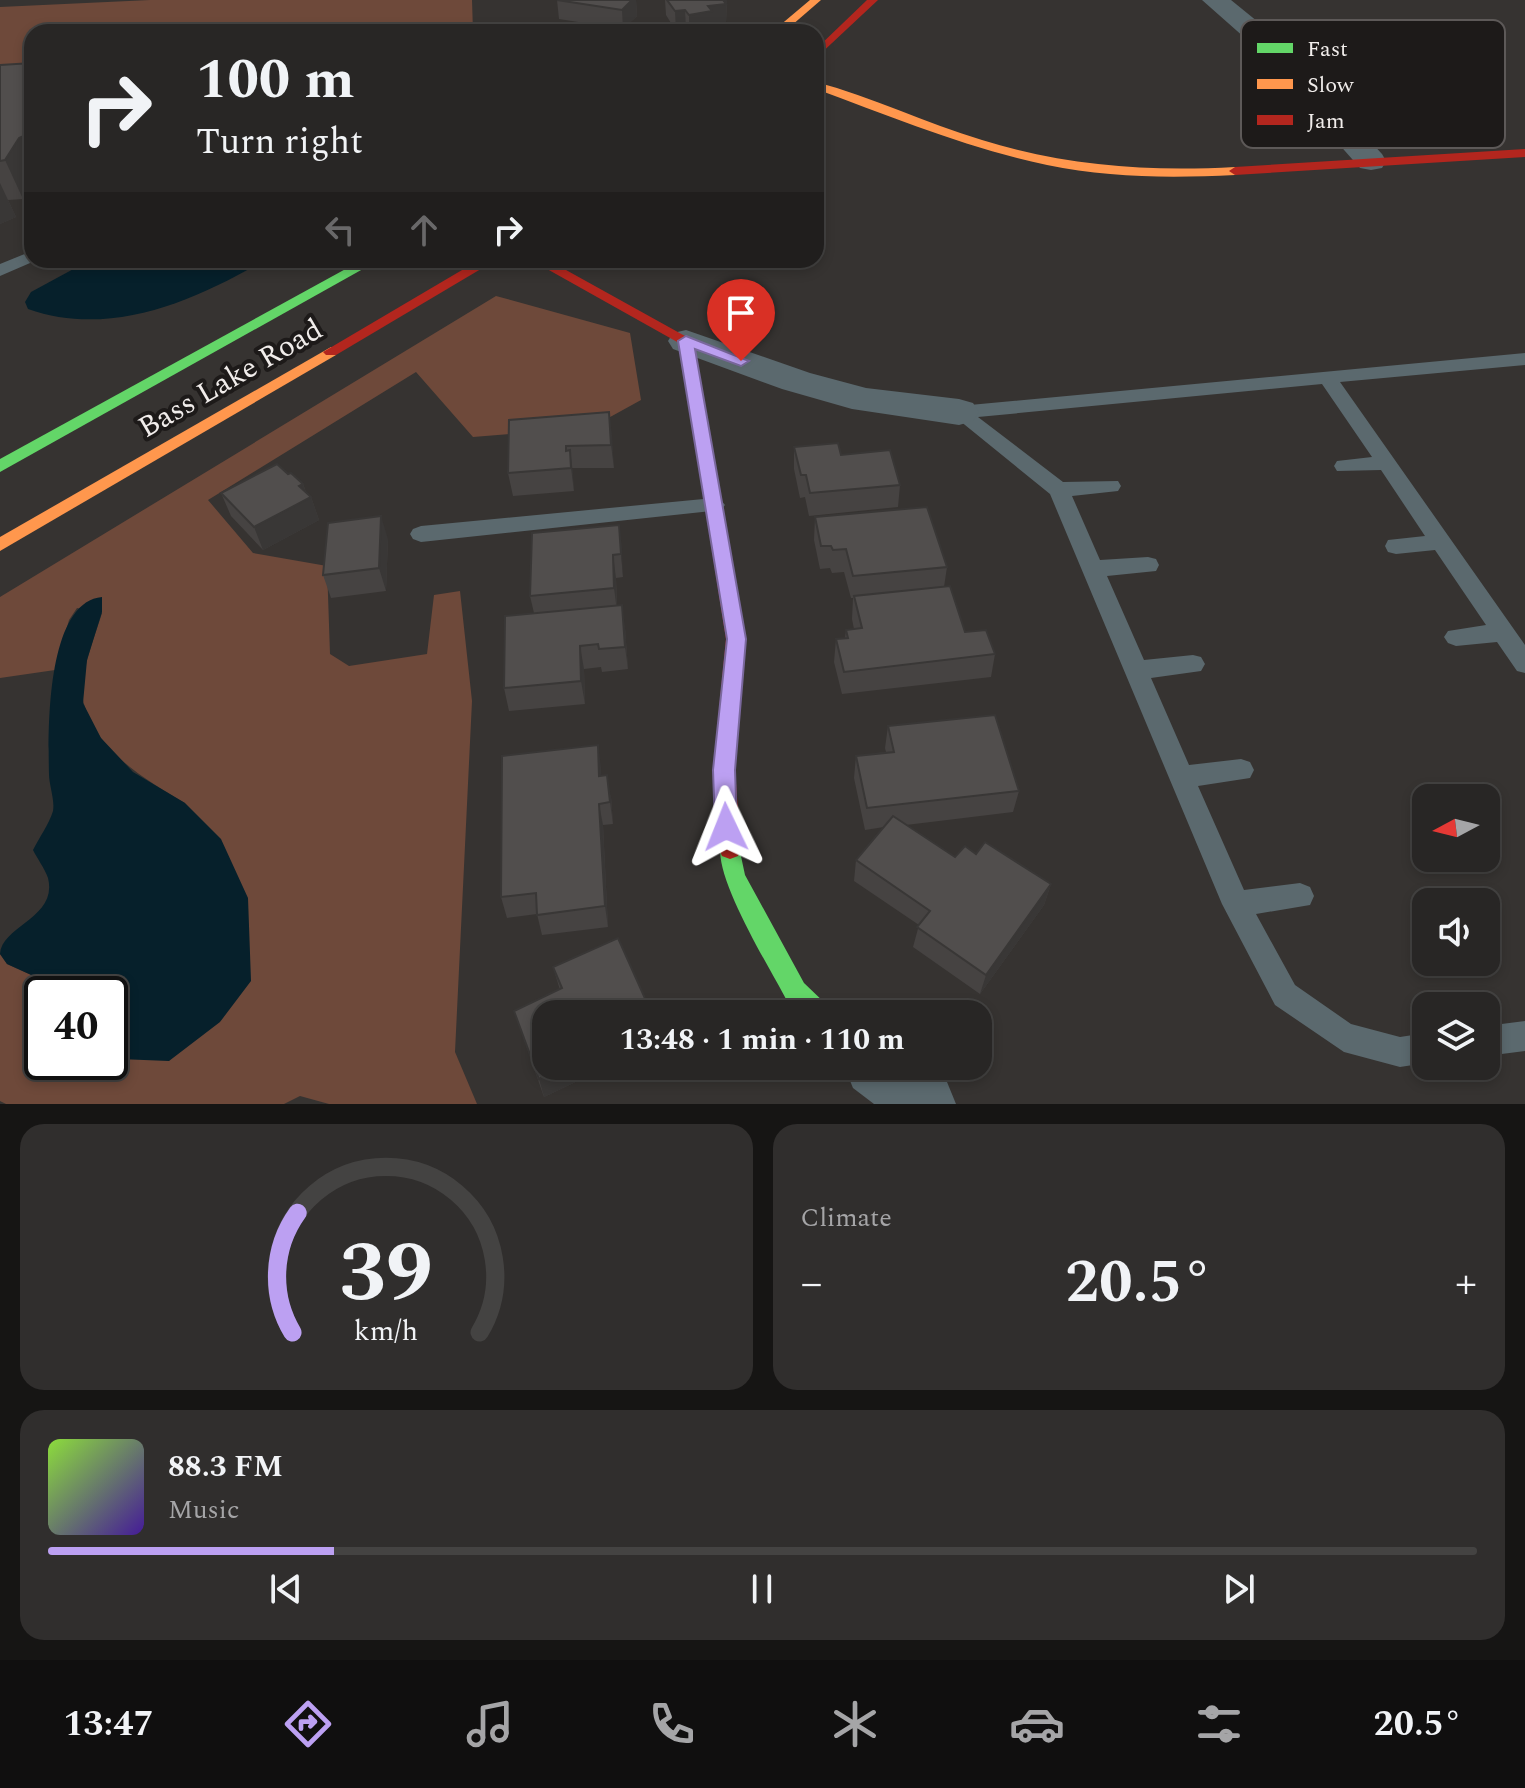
<!DOCTYPE html>
<meta charset="utf-8">
<style>
body{margin:0;font-family:Spectral,serif;background:#302e2d;color:#f1f3f6;height:100vh;display:flex;flex-direction:column;font-size:30px;white-space:nowrap}
*{box-sizing:border-box;margin:0}
p{font-size:26px;color:#a5a5a7}
.icon{flex:none;width:44px;height:44px;fill:none;stroke:currentColor;stroke-width:2;stroke-linecap:round;stroke-linejoin:round}
.map{position:relative;height:1104px;overflow:hidden}
.details{display:flex;flex-direction:column;gap:20px;padding:20px;background:#161514;flex:1}
.details>*{flex:none}
.hud{position:absolute;left:24px;top:24px;width:800px;height:244px;border-radius:24px;box-shadow:0 4px 12px #0003,0 0 0 2px #444342;background:#282625;color:#f1f3f6;overflow:hidden}
.needle{width:52px;rotate:263deg}
.buttons{position:absolute;left:1412px;top:784px;display:grid;gap:16px}
.buttons a{display:grid;place-items:center;width:88px;height:88px;border-radius:16px;background:#282625;box-shadow:0 4px 12px #0003,0 0 0 2px #444342;font-size:40px}
.speed{position:absolute;left:24px;top:976px;display:flex;gap:16px;font-size:40px;font-weight:700;text-align:center}
.speed>*{display:grid;place-content:center;width:104px;height:104px;border-radius:50%;background:#282625;box-shadow:0 4px 12px #0003,0 0 0 2px #444342;line-height:1}
.speed .limit{border:4px solid #111;border-radius:12px;background:#fff;color:#111}
.pin{position:absolute;display:grid;place-items:center;width:68px;height:68px;color:#fff;margin:-82px -34px;border-radius:50% 50% 50% 0;rotate:-45deg;box-shadow:0 0 8px #0007}
.pin .icon{rotate:45deg}
.me{position:absolute;width:88px;margin:-44px;rotate:358deg;stroke-linejoin:round;filter:drop-shadow(0 0 6px #0008)}
.turn{display:flex;align-items:center;gap:28px;height:168px;padding:0 40px;font-size:36px}
.turn .icon{width:104px;height:104px;stroke-width:2.5}
.turn b{display:block;font-size:56px;line-height:68px}
.lanes{display:flex;align-items:center;height:76px;padding:0 40px;background:#0003;justify-content:center;gap:40px;direction:ltr}
.lanes .off{opacity:.35}
.big{font-size:60px;font-weight:700;line-height:1.1}
.details .widget{flex:1;display:flex;flex-direction:column;justify-content:center;gap:12px;min-width:0;padding:0 28px;border-radius:24px;background:#302e2d}
.details .dial{align-items:center;gap:0}
.dial svg{height:208px;overflow:visible;fill:none;stroke:#444342;stroke-width:7;stroke-linecap:round;text-anchor:middle}
.dial text{fill:#f1f3f6;stroke:none}
.song{display:flex;align-items:center;gap:24px}
.cover{width:96px;height:96px;border-radius:12px;background:linear-gradient(135deg,hsl(90 70% 55%),hsl(260 70% 35%))}
.played{height:8px;border-radius:4px;background:linear-gradient(90deg,#bca0f2 20%,#444342 20%)}
.keys{display:flex;justify-content:space-around;direction:ltr}
.heat{display:flex;justify-content:space-between;align-items:center;font-size:44px;direction:ltr}
.details .tiles{flex:1;display:grid;gap:20px;grid-template-columns:1fr 1fr}
.widget:last-child{grid-column:span 2}
.trip{position:absolute;left:532px;top:1000px;width:460px;height:80px;border-radius:24px;background:#282625;box-shadow:0 4px 12px #0003,0 0 0 2px #444342;font-weight:700;line-height:80px;text-align:center}
.tabs{display:flex;height:128px;justify-content:space-around;align-items:center;background:#100f0f;color:#a5a5a7}
.tabs .icon{width:56px;height:56px}
.tabs .selected{color:#bca0f2}
.tabs b{font-size:36px;color:#f1f3f6}
.map>svg:first-child{display:block}
.green{fill:#6e493a}
.water{fill:#06202b}
.lines{fill:none;stroke-linecap:round;stroke-linejoin:round}
.lane{fill:#5b696e;fill-rule:evenodd}
.street{fill:#5b696e;fill-rule:evenodd}
.fast{fill:#63d668;fill-rule:evenodd}
.slow{fill:#ff974d;fill-rule:evenodd}
.jam{fill:#b3261e;fill-rule:evenodd}
.wall{fill:#464342}
.shaded-wall{fill:#393736}
.building{fill:#514e4d;stroke:#393736;stroke-width:2}
.route{fill:#bca0f2;stroke:#7a689d;stroke-width:2}
.labels{text-anchor:middle;stroke-width:8;stroke-linejoin:round;paint-order:stroke}
.street-label{font-size:30px;fill:#f1edeb;stroke:#1d1a19}
.key{fill:#1d1a19;stroke:#5d5958;stroke-width:2}
.key-label{font-size:22px;fill:#f1edeb}
</style>
<div class="map">
<svg width="1525" height="1104" viewBox="0 0 1525 1104">
<rect width="100%" height="100%" fill="#363331"/>
<g class="green">
<path d="M 150,0 L 472,0 L 473,32 L 32,32 L 32,92 L 0,94 L 0,7 Z"/>
<path d="M 496,296 L 630,333 L 641,400 L 592,427 L 473,437 L 416,372 L 208,500 L 253,553 L 327,566 L 330,654 L 349,666 L 427,654 L 434,595 L 460,591 L 472,701 L 455,1052 L 477,1104 L 329,1104 L 300,1096 L 284,1104 L 6,1104 L 0,1101 L 0,954 L 7,964 L 60,988 L 66,994 L 42,994 L 42,1062 L 110,1062 L 110,1047 L 119,1059 L 185,803 C 145,779 98,753 84,704 C 77,680 95,636 102,613 L 77,608 L 69,620 L 55,670 L 0,678 L 0,597 Z"/>
</g>
<g class="water">
<path d="M 90,260 L 265,260 C 194,301 110,338 28,309 L 25,302 L 31,292 Z"/>
<path d="M 102,597 L 102,612 L 87,660 L 83,703 L 101,738 L 133,772 L 185,803 L 221,839 L 248,898 L 251,981 L 220,1022 L 169,1061 L 119,1059 L 110,1047 L 110,994 L 66,994 L 60,988 L 7,964 L 0,954 C 2,925 58,918 48,878 C 45,869 37,858 33,850 C 39,838 49,824 53,811 C 55,800 49,785 49,774 C 48,732 46,602 102,597 Z"/>
</g>
<g class="lines">
<g class="lane">
<path d="M 32,251 L 32,260 L 37,260 L 0,276 L 0,264 Z"/>
<path d="M 1525,353 L 1525,365 L 1340,382 L 1525,645 L 1525,673 L 1517,671 L 1497,642 L 1456,646 L 1448,643 L 1444,637 L 1448,631 L 1486,625 L 1435,550 L 1396,554 L 1388,552 L 1385,546 L 1388,540 L 1425,536 L 1381,470 L 1337,471 L 1334,466 L 1337,461 L 1372,457 L 1322,384 L 978,417 L 1063,482 L 1118,481 L 1121,486 L 1118,491 L 1072,496 L 1100,560 L 1148,557 L 1156,559 L 1159,565 L 1156,571 L 1107,576 L 1144,660 L 1193,655 L 1201,657 L 1205,664 L 1201,671 L 1151,678 L 1189,765 L 1241,759 L 1250,762 L 1254,770 L 1250,778 L 1198,786 L 1244,890 L 1300,883 L 1310,887 L 1314,896 L 1310,905 L 1256,914 L 1295,985 L 1351,1024 L 1400,1037 L 1426,1033 L 1426,1063 L 1400,1067 L 1344,1052 L 1275,1005 L 1222,904 L 1050,494 L 949,412 L 959,406 Z"/>
<path d="M 714,498 L 721,500 L 725,505 L 721,510 L 421,542 L 413,539 L 410,534 L 413,529 L 421,526 Z"/>
<path d="M 1525,1021 L 1525,1051 L 1486,1056 L 1486,1026 Z"/>
</g>
<g class="street">
<path d="M 1202,0 L 1231,0 L 1263,26 L 1382,154 L 1386,161 L 1382,168 L 1371,170 L 1360,168 L 1245,38 Z"/>
<path d="M 686,330 L 810,373 L 866,388 L 959,399 L 973,403 L 979,412 L 973,421 L 959,425 L 852,409 L 782,389 L 673,349 L 668,341 L 673,333 Z"/>
<path d="M 844,1066 L 926,1066 L 947,1082 L 956,1104 L 874,1104 L 853,1088 Z"/>
</g>
<g class="fast">
<path d="M 362,260 L 379,260 L 0,472 L 0,459 Z"/>
<path d="M 730,839 L 738,842 L 745,875 L 804,983 L 828,1006 L 831,1014 L 802,1014 L 786,999 C 771,970 709,870 722,842 Z"/>
</g>
<g class="slow">
<path d="M 810,0 L 821,0 L 784,32 L 772,32 Z"/>
<path d="M 816,82 C 872,97 926,123 982,140 C 1065,166 1149,172 1235,167 L 1241,171 L 1235,175 C 1172,178 1109,178 1047,165 C 967,148 892,117 816,89 Z"/>
<path d="M 331,347 L 336,349 L 336,355 L 0,551 L 0,537 Z"/>
</g>
<g class="jam">
<path d="M 867,0 L 878,0 L 816,58 L 816,49 Z"/>
<path d="M 1525,149 L 1525,157 L 1235,175 L 1229,171 L 1235,167 Z"/>
<path d="M 479,260 L 496,260 L 336,355 L 326,355 L 323,352 Z"/>
<path d="M 531,260 L 548,260 L 694,341 L 746,639 L 735,770 L 741,849 L 738,856 L 730,859 L 722,856 L 719,849 L 713,770 L 726,639 L 679,343 Z"/>
</g>
</g>
<g class="wall">
<path d="M 557,0 L 636,0 L 637,16 L 623,29 L 559,19 Z"/>
<path d="M 665,0 L 727,0 L 726,23 L 712,25 L 712,31 L 688,32 L 686,29 L 676,31 L 666,15 Z"/>
<path d="M 32,63 L 32,182 L 23,199 L 8,200 L 16,217 L 0,224 L 0,65 Z"/>
<path d="M 609,412 L 614,468 L 572,468 L 574,491 L 513,496 L 508,473 Z"/>
<path d="M 794,447 L 841,455 L 900,485 L 898,507 L 809,516 L 805,497 L 800,498 L 794,469 Z"/>
<path d="M 288,474 L 303,484 L 306,492 L 311,497 L 319,520 L 263,550 L 231,516 L 221,493 Z"/>
<path d="M 815,517 L 947,567 L 944,587 L 965,632 L 995,654 L 991,677 L 842,694 L 834,662 L 836,639 L 845,638 L 846,630 L 854,629 L 852,619 L 853,598 L 851,598 L 844,572 L 832,573 L 830,568 L 820,569 L 814,540 Z"/>
<path d="M 619,525 L 623,577 L 616,578 L 617,605 L 625,628 L 628,669 L 602,672 L 601,667 L 584,669 L 585,704 L 509,711 L 504,688 L 534,613 L 530,596 Z"/>
<path d="M 388,539 L 386,591 L 331,598 L 323,575 Z"/>
<path d="M 888,726 L 1019,791 L 1013,812 L 906,825 L 955,857 L 976,854 L 1051,884 L 1044,905 L 980,994 L 913,947 L 919,925 L 854,881 L 856,860 L 884,827 L 865,830 L 854,778 L 856,756 L 886,752 L 885,748 Z"/>
<path d="M 598,745 L 601,775 L 611,797 L 613,824 L 603,825 L 608,927 L 542,935 L 537,914 L 507,918 L 501,897 Z"/>
<path d="M 618,938 L 546,1066 L 609,1066 L 544,1097 L 514,1011 L 560,990 L 553,967 Z"/>
</g>
<g class="shaded-wall">
<path d="M 632,0 L 636,0 L 637,16 L 623,29 L 622,10 Z"/>
<path d="M 716,0 L 727,0 L 726,23 L 712,25 L 712,31 L 689,32 L 689,15 L 708,6 Z"/>
<path d="M 685,10 L 686,29 L 676,31 L 675,11 Z"/>
<path d="M 30,133 L 32,138 L 32,182 L 23,199 L 5,160 L 19,138 Z"/>
<path d="M 0,183 L 16,217 L 0,224 Z"/>
<path d="M 609,412 L 612,435 L 614,468 L 611,445 Z"/>
<path d="M 570,450 L 573,473 L 574,491 L 571,468 Z"/>
<path d="M 303,484 L 308,498 L 311,497 L 319,520 L 263,550 L 254,527 L 299,486 Z"/>
<path d="M 381,516 L 388,539 L 386,591 L 379,568 Z"/>
<path d="M 619,525 L 622,548 L 623,577 L 621,554 Z"/>
<path d="M 613,555 L 616,578 L 617,611 L 614,588 Z"/>
<path d="M 622,605 L 625,628 L 628,669 L 625,647 Z"/>
<path d="M 580,646 L 584,669 L 585,704 L 581,681 Z"/>
<path d="M 598,745 L 601,767 L 602,797 L 599,776 Z"/>
<path d="M 607,775 L 611,797 L 613,824 L 610,802 Z"/>
<path d="M 599,804 L 603,825 L 608,927 L 605,906 Z"/>
<path d="M 1051,884 L 1044,905 L 980,994 L 986,975 Z"/>
<path d="M 566,1066 L 609,1066 L 544,1097 L 539,1079 Z"/>
</g>
<g class="building">
<path d="M 557,0 L 632,0 L 622,10 Z"/>
<path d="M 667,0 L 723,0 L 726,4 L 708,6 L 712,11 L 689,15 L 685,10 L 675,11 Z"/>
<path d="M 32,63 L 32,135 L 30,133 L 19,138 L 5,160 L 0,161 L 0,65 Z"/>
<path d="M 609,412 L 611,445 L 566,446 L 566,451 L 570,450 L 571,468 L 508,473 L 509,420 Z"/>
<path d="M 838,443 L 841,455 L 890,450 L 900,485 L 810,493 L 806,475 L 801,475 L 794,447 Z"/>
<path d="M 277,464 L 288,474 L 291,473 L 303,484 L 299,486 L 311,497 L 254,527 L 221,493 Z"/>
<path d="M 927,507 L 947,567 L 853,576 L 846,549 L 833,550 L 831,546 L 821,546 L 815,517 Z"/>
<path d="M 381,516 L 379,568 L 323,575 L 328,523 Z"/>
<path d="M 619,525 L 621,554 L 613,555 L 614,588 L 530,596 L 532,533 Z"/>
<path d="M 950,586 L 965,632 L 986,630 L 995,654 L 844,672 L 836,639 L 848,638 L 846,630 L 862,628 L 854,596 Z"/>
<path d="M 622,605 L 625,647 L 599,649 L 598,644 L 580,646 L 581,681 L 504,688 L 505,616 Z"/>
<path d="M 995,715 L 1019,791 L 867,808 L 856,756 L 894,752 L 888,726 Z"/>
<path d="M 598,745 L 599,776 L 607,775 L 610,802 L 599,804 L 605,906 L 537,915 L 536,893 L 501,897 L 502,756 Z"/>
<path d="M 893,816 L 955,857 L 965,846 L 976,854 L 985,842 L 1051,884 L 986,975 L 917,927 L 930,911 L 856,860 Z"/>
<path d="M 618,938 L 652,1014 L 546,1014 L 546,1066 L 566,1066 L 539,1079 L 514,1011 L 562,988 L 553,967 Z"/>
</g>
<path class="route" d="M 686,336 L 749,361 L 741,366 L 695,349 L 746,639 L 735,770 L 737,827 L 734,834 L 726,837 L 718,834 L 715,827 L 713,770 L 727,639 L 678,341 Z"/>
<g class="labels">
<g class="street-label">
<text transform="translate(230 378) rotate(-30)" y="10">Bass Lake Road</text>
</g>
</g>
<rect x="1241" y="20" width="264" height="128" rx="12" class="key"/>
<rect x="1257" y="43" width="36" height="10" fill="#63d668"/>
<rect x="1257" y="79" width="36" height="10" fill="#ff974d"/>
<rect x="1257" y="115" width="36" height="10" fill="#b3261e"/>
<g class="key-label">
<text x="1307" y="56">Fast</text>
<text x="1307" y="92">Slow</text>
<text x="1307" y="128">Jam</text>
</g>
</svg>
<div class="buttons">
<a><svg class="needle" viewBox="-14 -14 28 28"><path d="M0-13l5 13h-10z" fill="#e53935"/><path d="M0 13l5-13h-10z" fill="#a5a5a7"/></svg></a>
<a><svg class="icon" aria-label="sound" viewBox="0 0 24 24"><path d="M4 9h4l5-4v14l-5-4H4zM17 9q2 3 0 6"/></svg></a>
<a><svg class="icon" aria-label="layers" viewBox="0 0 24 24"><path d="M12 4l9 5-9 5-9-5zM3 14l9 5 9-5"/></svg></a>
</div>
<div class="speed"><div class="limit">40</div></div>
<div class="pin" style="left:741px;top:361px;background:#d93025"><svg class="icon" aria-label="arrive" viewBox="0 0 24 24"><path d="M6 21V4h12l-3 4 3 4H6"/></svg></div>
<svg class="me" style="left:726px;top:827px" viewBox="-20 -20 40 40"><path d="M0-17L14 15 0 8-14 15z" fill="#bca0f2" stroke="#fff" stroke-width="4"/></svg>
<div class="trip">13:48 · 1 min · 110 m</div>
<div class="hud">
<div class="turn"><svg class="icon" aria-label="right" viewBox="0 0 24 24"><path d="M7 20v-9h11M14 6l5 5-5 5"/></svg><div><b>100 m</b>Turn right</div></div>
<div class="lanes"><svg class="icon off" aria-label="left" viewBox="0 0 24 24"><path d="M17 20v-9H6M10 6l-5 5 5 5"/></svg><svg class="icon off" aria-label="ahead" viewBox="0 0 24 24"><path d="M12 20V5M6 11l6-6 6 6"/></svg><svg class="icon" aria-label="right" viewBox="0 0 24 24"><path d="M7 20v-9h11M14 6l5 5-5 5"/></svg></div>
</div>
</div>
<section class="details">
<div class="tiles">
<div class="widget dial"><svg viewBox="0 0 100 80">
<path d="M14 69A42 42 0 1 1 86 69"/>
<path d="M14 69A42 42 0 0 1 16 23" stroke="#bca0f2"/>
<text x="50" y="56" font-size="32" font-weight="700">39</text>
<text x="50" y="72" font-size="11">km/h</text>
</svg></div>
<div class="widget"><p>Climate</p>
<div class="heat"><a>−</a><b class="big">20.5°</b><a>+</a></div>
</div>
<div class="widget">
<div class="song"><i class="cover"></i><div><b>88.3 FM</b><p>Music</p></div></div>
<div class="played"></div>
<div class="keys"><svg class="icon" aria-label="previous" viewBox="0 0 24 24"><path d="M18 5L8 12l10 7zM5 5v14"/></svg><svg class="icon" aria-label="pause" viewBox="0 0 24 24"><path d="M8 5v14M16 5v14"/></svg><svg class="icon" aria-label="next" viewBox="0 0 24 24"><path d="M6 5l10 7-10 7zM19 5v14"/></svg></div>
</div>
</div>
</section>
<nav class="tabs">
<b>13:47</b>
<svg class="icon selected" aria-label="directions" viewBox="0 0 24 24"><path d="M12 3l9 9-9 9-9-9zM9 14v-3h6M13 9l2 2-2 2"/></svg>
<svg class="icon" aria-label="music" viewBox="0 0 24 24"><path d="M9 18V5l10-2v13"/><circle cx="6" cy="18" r="3"/><circle cx="16" cy="16" r="3"/></svg>
<svg class="icon" aria-label="phone" viewBox="0 0 24 24"><path d="M5 4h4l2 5-3 2q2 4 5 5l2-3 5 2v4C11 20 4 13 5 4z"/></svg>
<svg class="icon" aria-label="climate" viewBox="0 0 24 24"><path d="M12 3v18M4 7l16 10M4 17L20 7"/></svg>
<svg class="icon" aria-label="car" viewBox="0 0 24 24"><path d="M5 17H2v-5l4-1 3-4h7l3 4 3 1v5h-3M9 17h6M6 11h13"/><circle cx="7" cy="17" r="2"/><circle cx="17" cy="17" r="2"/></svg>
<svg class="icon" aria-label="filters" viewBox="0 0 24 24"><path d="M4 7h16M4 17h16"/><circle cx="9" cy="7" r="2"/><circle cx="15" cy="17" r="2"/></svg>
<b>20.5°</b>
</nav>
